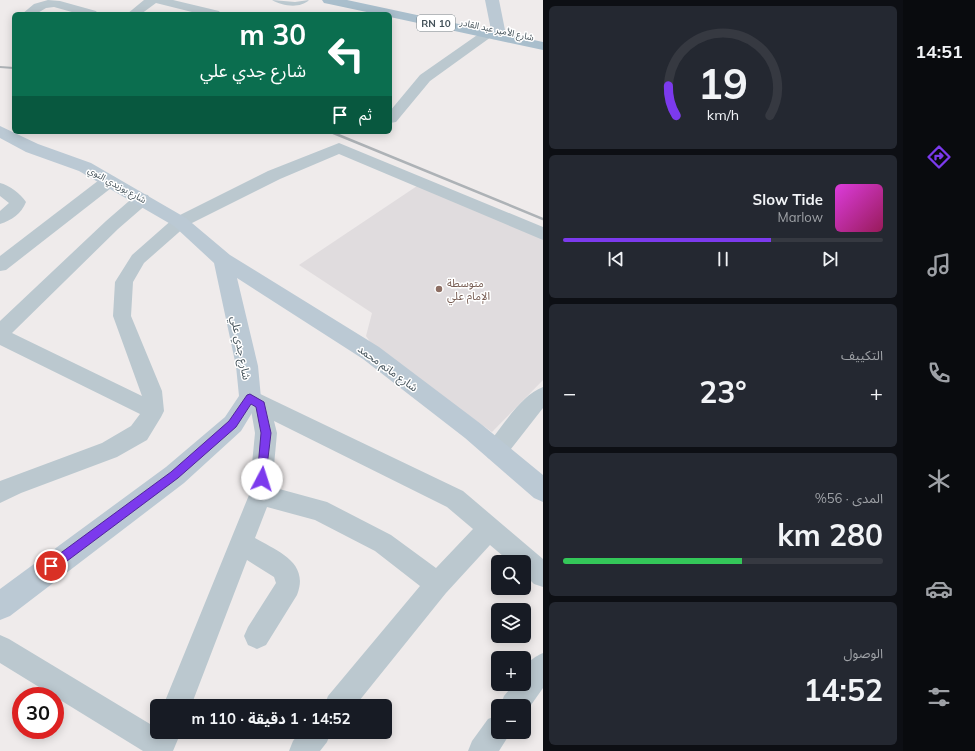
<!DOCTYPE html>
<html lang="ar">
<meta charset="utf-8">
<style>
body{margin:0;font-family:Mulish,"Noto Sans Arabic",sans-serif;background:#242831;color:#f1f3f6;direction:rtl;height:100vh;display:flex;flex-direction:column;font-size:15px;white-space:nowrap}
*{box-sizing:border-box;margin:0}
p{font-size:13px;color:#9ea1a6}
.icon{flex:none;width:22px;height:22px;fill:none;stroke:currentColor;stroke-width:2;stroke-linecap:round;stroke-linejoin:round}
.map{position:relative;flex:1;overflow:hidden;direction:ltr}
.side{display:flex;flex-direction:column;gap:6px;padding:6px;background:#0d0f14;width:360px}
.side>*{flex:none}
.top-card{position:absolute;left:12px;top:12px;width:380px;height:122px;border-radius:6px;box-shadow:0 2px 10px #0003;direction:rtl;background:#0b6e4f;color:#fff;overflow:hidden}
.tools{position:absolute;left:491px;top:555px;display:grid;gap:8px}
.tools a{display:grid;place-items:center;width:40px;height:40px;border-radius:6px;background:#171b24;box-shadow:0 2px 10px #0003;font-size:20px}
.speed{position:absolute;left:12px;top:687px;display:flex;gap:8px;font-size:20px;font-weight:700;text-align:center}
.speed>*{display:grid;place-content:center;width:52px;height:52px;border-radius:50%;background:#171b24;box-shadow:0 2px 10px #0003;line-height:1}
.speed .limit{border:6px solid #d22;background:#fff;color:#111}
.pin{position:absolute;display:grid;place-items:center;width:34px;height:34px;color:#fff;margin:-17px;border:2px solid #fff;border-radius:50%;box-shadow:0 1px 4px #0007}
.me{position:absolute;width:44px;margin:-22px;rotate:5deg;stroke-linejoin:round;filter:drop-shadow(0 0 3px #0008)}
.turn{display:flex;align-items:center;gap:14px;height:84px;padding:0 20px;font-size:18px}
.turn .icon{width:52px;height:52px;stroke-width:2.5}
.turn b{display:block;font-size:28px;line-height:34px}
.then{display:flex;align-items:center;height:38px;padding:0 20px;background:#0003;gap:8px;font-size:15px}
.big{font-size:30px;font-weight:700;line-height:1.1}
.side .widget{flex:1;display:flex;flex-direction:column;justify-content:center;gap:6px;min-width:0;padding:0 14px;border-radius:6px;background:#242831}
.side .dial{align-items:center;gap:0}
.dial svg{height:104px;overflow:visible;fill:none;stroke:#363941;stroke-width:7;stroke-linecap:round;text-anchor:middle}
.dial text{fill:#f1f3f6;stroke:none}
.song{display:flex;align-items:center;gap:12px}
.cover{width:48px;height:48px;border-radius:6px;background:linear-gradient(135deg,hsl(300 70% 55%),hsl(330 70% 35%))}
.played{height:4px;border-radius:2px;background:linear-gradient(90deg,#7c3aed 65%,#363941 65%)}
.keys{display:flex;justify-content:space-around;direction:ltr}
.heat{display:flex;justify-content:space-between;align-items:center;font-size:22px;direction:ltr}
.charge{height:6px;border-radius:3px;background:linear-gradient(90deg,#34c759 56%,#363941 0)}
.trip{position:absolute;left:150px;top:699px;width:242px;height:40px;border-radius:6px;background:#171b24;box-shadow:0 2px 10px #0003;font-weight:700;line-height:40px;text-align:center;direction:rtl}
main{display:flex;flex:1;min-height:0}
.tab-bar{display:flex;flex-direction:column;width:72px;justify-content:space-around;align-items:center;background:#090b0e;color:#9ea1a6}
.tab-bar .icon{width:28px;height:28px}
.tab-bar .active{color:#7c3aed}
.tab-bar b{font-size:18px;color:#f1f3f6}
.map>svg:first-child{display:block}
.education{fill:#e0dcde}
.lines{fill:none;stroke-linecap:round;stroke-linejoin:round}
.lane{fill:#bbc8cf;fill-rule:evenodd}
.street{fill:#bbc8cf;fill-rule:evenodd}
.secondary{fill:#bbc9d4;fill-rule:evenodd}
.primary{fill:#a9becc;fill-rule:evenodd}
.rail-far1{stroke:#adb2b6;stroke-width:2}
.rail{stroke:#adb2b6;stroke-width:2.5}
.route{fill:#7c3aed;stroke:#51269a}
.education-dot{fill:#8d6e63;stroke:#fff;stroke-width:1.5}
.labels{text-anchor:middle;stroke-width:3;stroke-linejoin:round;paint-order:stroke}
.far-street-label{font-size:9px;fill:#435159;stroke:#fff}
.shield{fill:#fff;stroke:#7b858b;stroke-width:1}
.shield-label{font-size:10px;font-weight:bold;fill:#435159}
.education-label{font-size:11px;fill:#785e54;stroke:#fff;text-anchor:start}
.street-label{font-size:11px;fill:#435159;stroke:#fff}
</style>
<main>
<nav class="tab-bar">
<b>14:51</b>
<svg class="icon active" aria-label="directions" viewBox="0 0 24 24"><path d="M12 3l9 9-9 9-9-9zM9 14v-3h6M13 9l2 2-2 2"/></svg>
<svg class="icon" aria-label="music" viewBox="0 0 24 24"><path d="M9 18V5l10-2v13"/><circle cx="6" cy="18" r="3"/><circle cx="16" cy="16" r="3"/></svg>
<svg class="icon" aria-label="phone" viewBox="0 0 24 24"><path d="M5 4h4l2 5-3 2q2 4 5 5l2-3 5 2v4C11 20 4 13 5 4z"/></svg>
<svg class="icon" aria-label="climate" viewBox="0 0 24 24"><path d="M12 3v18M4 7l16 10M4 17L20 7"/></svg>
<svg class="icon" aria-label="car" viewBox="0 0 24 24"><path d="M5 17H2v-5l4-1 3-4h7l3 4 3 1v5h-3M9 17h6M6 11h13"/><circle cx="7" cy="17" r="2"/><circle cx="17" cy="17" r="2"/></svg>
<svg class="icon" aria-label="filters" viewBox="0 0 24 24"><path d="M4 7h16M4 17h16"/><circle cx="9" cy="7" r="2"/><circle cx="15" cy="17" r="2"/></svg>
</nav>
<section class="side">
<div class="widget dial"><svg viewBox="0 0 100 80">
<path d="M14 69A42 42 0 1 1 86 69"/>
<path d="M14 69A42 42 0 0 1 8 46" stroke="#7c3aed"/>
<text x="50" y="56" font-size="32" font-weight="700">19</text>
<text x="50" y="72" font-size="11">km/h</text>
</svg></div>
<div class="widget">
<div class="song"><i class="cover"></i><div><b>Slow Tide</b><p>Marlow</p></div></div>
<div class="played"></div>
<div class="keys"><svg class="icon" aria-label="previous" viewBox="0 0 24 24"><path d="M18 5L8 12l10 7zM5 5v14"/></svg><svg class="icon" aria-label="pause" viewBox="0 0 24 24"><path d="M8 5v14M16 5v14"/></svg><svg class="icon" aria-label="next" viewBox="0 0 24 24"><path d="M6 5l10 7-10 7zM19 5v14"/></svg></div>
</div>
<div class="widget"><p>التكييف</p>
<div class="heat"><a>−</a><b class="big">23°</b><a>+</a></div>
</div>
<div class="widget"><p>المدى · 56%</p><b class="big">280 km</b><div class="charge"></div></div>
<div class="widget"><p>الوصول</p><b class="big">14:52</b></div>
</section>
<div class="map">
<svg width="543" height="751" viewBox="0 0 543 751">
<rect width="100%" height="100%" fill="#efebeb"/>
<path class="education" d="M 420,184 L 543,239 L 543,380 L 492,432 L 375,349 L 366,336 L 372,313 L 299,265 Z"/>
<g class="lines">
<path class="lane" d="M 272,0 L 295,2 L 309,0 C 300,9 282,6 272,0 Z"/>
<g class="street">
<path d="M 48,0 L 60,1 L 96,11 L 98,14 L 79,14 L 54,7 L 46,8 L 36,14 L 22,14 L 34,4 Z"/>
<path d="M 144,0 L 173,0 L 219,11 L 221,14 L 200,14 L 156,3 L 141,14 L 127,14 Z"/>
<path d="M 487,30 L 491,31 L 493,34 L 491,37 L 430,81 L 396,122 L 390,123 L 390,111 L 420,75 L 483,31 Z"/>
<path d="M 339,143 L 543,227 L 543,240 L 339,154 L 280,179 L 186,226 L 144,263 L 133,282 L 131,316 L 162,391 L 164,411 L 161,417 L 147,440 L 117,457 L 21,493 L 0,503 L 0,481 L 102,443 L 131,426 L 140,414 L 0,345 L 0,321 L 106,221 L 136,195 L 142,194 L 148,195 L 150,199 L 148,203 L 118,229 L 12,333 L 142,396 L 113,316 L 115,282 L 132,255 L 174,218 L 268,171 Z"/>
<path d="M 109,176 L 115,177 L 117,181 L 115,185 L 6,270 L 0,271 L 0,256 L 103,177 Z"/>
<path d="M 0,183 C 9,185 21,194 26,202 C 21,214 12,220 0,224 L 0,211 L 9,203 L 0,196 Z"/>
<path d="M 543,387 L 543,408 L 504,458 L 496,461 L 488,458 L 485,451 L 488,444 C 503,426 521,395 543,387 Z"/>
<path d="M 250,389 L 463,491 L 543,559 L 543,587 L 534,584 L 524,574 L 524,562 L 510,562 L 490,545 L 446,593 L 355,706 L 324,706 L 328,696 L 420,586 L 375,551 L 315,520 L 267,507 L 255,538 C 277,551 310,562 297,595 L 266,645 L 257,649 L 248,645 L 244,636 L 248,627 L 276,583 L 274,577 L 247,560 L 191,706 L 163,706 L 249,495 L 255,433 L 251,410 L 243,404 L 240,398 L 243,392 ZM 274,421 L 447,507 L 473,529 L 436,568 L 391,535 L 327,502 L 272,487 L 277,433 Z"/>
<path d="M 0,635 L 9,639 L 155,727 L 157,723 L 157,732 L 181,732 L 173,751 L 143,751 L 0,663 Z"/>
<path d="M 543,653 L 543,688 L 524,715 L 524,706 L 500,706 L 504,696 L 514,684 L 524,684 C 524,667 527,660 543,653 Z"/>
<path d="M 498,715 L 498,732 L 511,732 L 499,751 L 468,751 L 472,741 L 488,719 Z"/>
<path d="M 300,732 L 331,732 L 327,742 L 320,751 L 289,751 L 293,741 Z"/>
</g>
<g class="secondary">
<path d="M 485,0 L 499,0 L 505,30 L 503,33 L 498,34 L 493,33 L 491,30 Z"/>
<path d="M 0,126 L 38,144 L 91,163 L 186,218 L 230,255 L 379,347 L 481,424 L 543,475 L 543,502 L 534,498 L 465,438 L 363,359 L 237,278 L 258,366 L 261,398 L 241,431 L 184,483 L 10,616 L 0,620 L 0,589 L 166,467 L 225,417 L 239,396 L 236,366 L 214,263 L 174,226 L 79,171 L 26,152 L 0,138 Z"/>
</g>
<path class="primary" d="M 322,0 L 347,0 L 543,42 L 543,50 L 390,17 L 390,14 L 376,14 L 329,4 L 324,3 Z"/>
<path class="rail-far1" d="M 0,67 L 14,68"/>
<path class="rail" d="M 331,132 L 543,219"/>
</g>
<path class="route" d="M 250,394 L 264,402 L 271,433 L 265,483 L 262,484 L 258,483 L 257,479 L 261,433 L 256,407 L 251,404 L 236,427 L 178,478 L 55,570 L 51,572 L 47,570 L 46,566 L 47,563 L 171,472 L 229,421 L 247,395 Z"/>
<circle class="education-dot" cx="439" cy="289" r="4"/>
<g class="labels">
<g class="far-street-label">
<text transform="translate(497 30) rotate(12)" y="3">شارع الأمير عبد القادر</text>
<text transform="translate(117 185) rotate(29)" y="3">شارع بوزيدي النوي</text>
</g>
<rect class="shield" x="417" y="15" width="38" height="16" rx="3"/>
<g class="shield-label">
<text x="436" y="27">RN 10</text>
</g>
<g class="education-label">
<text x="447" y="287">متوسطة<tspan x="447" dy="13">الإمام علي</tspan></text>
</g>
<g class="street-label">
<text transform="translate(241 348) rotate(79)" y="4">شارع جدي علي</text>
<text transform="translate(388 368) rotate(36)" y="4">شارع ماتم محمد</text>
</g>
</g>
</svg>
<div class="tools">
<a><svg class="icon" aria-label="search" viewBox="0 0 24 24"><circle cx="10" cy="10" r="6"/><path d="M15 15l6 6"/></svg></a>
<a><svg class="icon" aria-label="layers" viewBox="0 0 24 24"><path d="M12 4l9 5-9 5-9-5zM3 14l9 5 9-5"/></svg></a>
<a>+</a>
<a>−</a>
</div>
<div class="speed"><div class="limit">30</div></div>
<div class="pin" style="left:51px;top:566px;background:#d93025"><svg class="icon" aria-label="arrive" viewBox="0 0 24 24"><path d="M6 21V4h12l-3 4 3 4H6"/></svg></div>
<svg class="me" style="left:262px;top:479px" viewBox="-20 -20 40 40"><circle r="19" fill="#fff"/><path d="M0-13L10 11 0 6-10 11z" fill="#7c3aed"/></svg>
<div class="trip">14:52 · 1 دقيقة · 110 m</div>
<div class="top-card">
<div class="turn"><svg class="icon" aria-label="left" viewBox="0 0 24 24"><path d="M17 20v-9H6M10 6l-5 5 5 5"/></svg><div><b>30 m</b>شارع جدي علي</div></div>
<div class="then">ثم<svg class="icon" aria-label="arrive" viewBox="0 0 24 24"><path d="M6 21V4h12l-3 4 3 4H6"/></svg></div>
</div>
</div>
</main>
